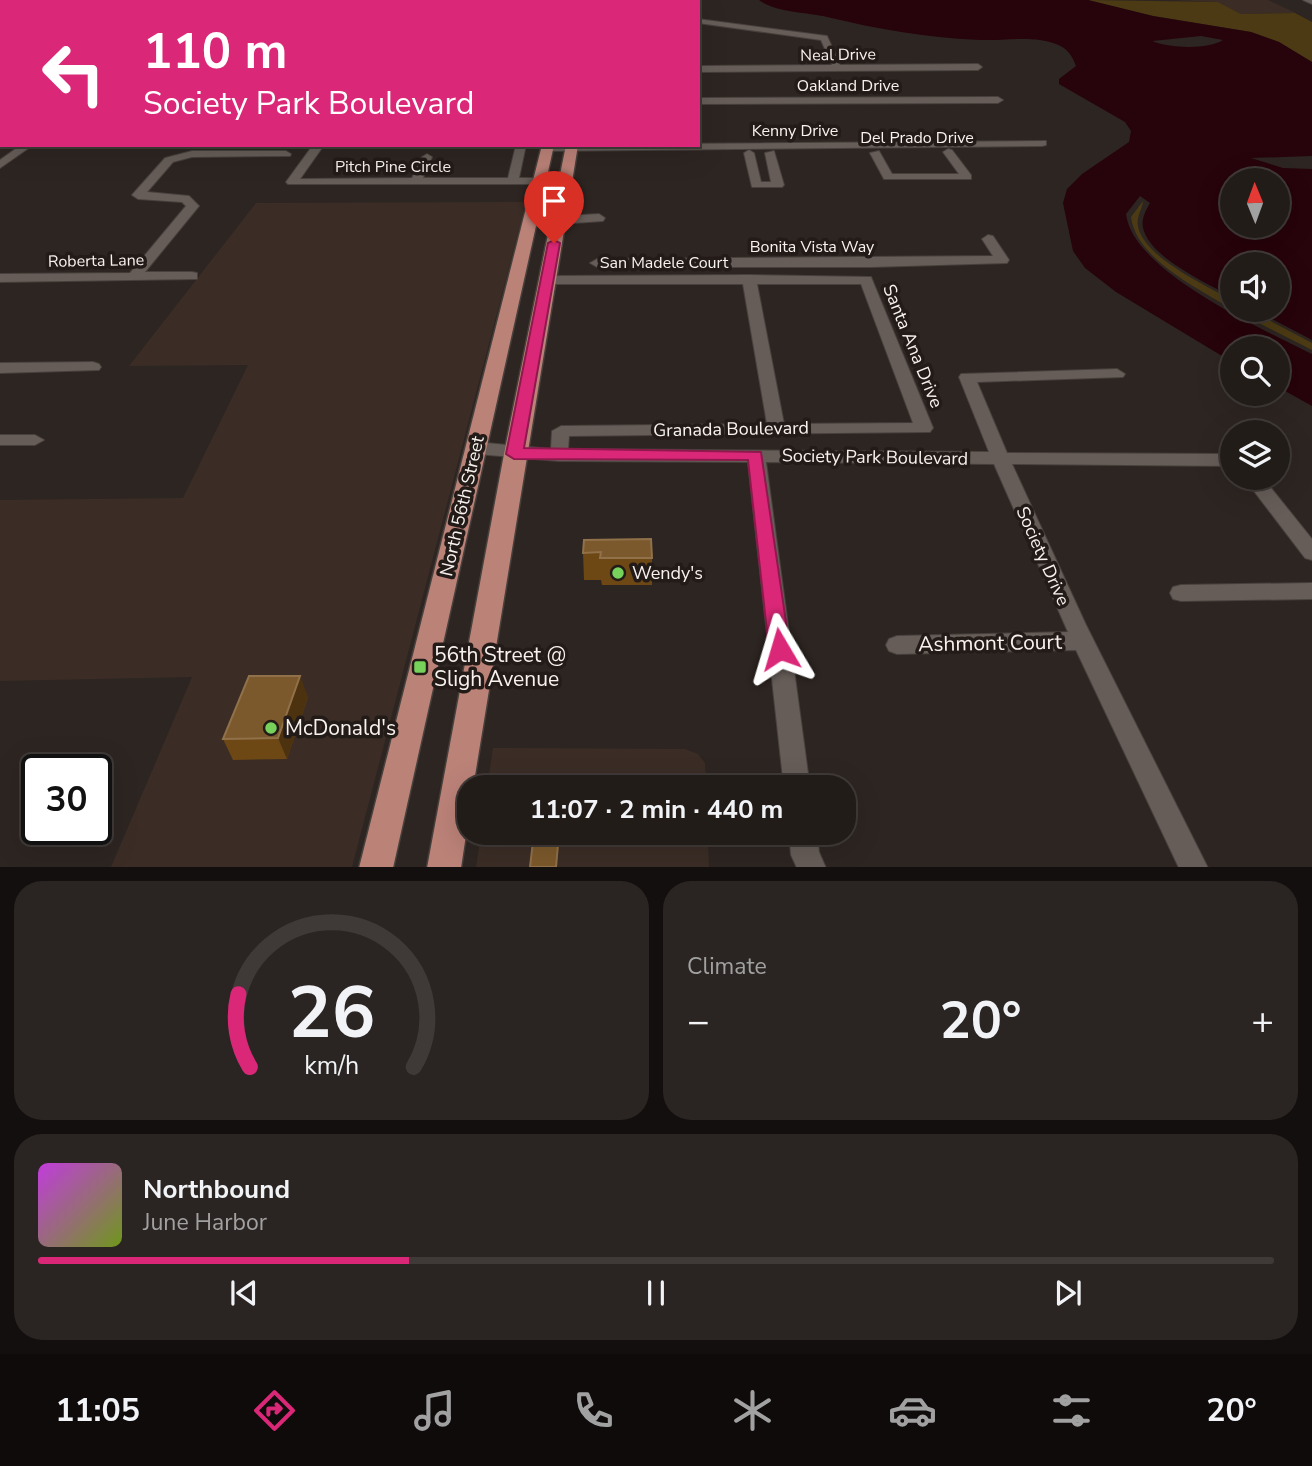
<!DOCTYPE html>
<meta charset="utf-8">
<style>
body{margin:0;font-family:"Nunito Sans",sans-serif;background:#2a2522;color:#f1f3f6;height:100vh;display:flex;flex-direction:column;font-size:26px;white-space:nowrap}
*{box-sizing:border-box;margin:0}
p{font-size:23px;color:#a2a1a2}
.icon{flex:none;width:38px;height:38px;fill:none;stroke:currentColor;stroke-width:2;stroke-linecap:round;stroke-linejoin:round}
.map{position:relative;height:867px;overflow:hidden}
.details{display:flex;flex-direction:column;gap:14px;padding:14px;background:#130f0e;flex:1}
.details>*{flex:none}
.guide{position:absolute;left:0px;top:0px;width:700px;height:147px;box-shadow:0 7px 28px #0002,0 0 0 2px #3f3a38;background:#db2777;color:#fff;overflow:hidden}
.needle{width:46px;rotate:359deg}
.tools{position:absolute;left:1220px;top:168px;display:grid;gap:14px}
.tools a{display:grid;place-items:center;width:70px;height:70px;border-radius:50%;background:#221c19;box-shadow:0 7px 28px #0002,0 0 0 2px #3f3a38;font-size:35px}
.speed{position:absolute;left:21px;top:754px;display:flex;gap:14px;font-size:35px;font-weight:700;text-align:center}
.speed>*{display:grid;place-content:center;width:91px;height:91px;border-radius:50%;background:#221c19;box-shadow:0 7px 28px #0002,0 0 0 2px #3f3a38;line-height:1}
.speed .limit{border:4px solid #111;border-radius:10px;background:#fff;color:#111}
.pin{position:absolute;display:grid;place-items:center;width:60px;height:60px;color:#fff;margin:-72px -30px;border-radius:50% 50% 50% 0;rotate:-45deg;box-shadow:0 0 7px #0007}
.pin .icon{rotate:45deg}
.me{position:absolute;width:77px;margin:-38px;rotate:353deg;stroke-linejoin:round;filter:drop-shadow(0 0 5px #0008)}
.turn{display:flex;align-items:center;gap:24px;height:147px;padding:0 28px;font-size:32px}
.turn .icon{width:91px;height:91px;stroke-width:2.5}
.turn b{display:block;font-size:49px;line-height:60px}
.big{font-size:52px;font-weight:700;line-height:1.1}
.details .tile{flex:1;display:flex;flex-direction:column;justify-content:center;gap:10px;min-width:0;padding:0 24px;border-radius:28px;background:#2a2522}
.details .dial{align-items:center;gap:0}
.dial svg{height:182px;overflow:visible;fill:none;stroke:#3f3a38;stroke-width:7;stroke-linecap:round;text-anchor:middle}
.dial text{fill:#f1f3f6;stroke:none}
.song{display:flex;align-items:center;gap:21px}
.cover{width:84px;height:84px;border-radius:10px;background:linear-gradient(135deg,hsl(290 70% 55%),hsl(80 70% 35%))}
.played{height:7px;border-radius:4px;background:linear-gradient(90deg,#db2777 30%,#3f3a38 30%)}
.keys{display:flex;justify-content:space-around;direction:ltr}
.heat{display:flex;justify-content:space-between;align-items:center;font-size:38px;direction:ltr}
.details .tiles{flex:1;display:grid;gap:14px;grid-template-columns:1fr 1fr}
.tile:last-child{grid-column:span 2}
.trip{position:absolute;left:457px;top:775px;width:399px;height:70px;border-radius:28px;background:#221c19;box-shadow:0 7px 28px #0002,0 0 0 2px #3f3a38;font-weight:700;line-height:70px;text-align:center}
.dock{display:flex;height:112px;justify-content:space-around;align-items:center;background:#0e0b0a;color:#a2a1a2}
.dock .icon{width:49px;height:49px}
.dock .active{color:#db2777}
.dock b{font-size:32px;color:#f1f3f6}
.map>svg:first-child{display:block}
.built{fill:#3b2d26}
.green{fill:#4b3a14}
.water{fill:#27030b;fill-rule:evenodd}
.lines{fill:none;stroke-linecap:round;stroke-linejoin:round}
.minor-casing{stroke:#47403c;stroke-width:2}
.major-casing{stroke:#47403c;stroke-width:3}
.minor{fill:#665d58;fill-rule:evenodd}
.major{fill:#bb8278;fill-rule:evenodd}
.wall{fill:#6d4714}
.shaded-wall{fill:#4d3210}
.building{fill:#7c592c;stroke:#90714a;stroke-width:2}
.route{fill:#db2777;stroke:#8e194d;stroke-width:2}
.poi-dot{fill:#76d25a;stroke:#231b18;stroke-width:2.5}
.labels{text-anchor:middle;stroke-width:7;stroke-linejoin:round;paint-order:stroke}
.far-street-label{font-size:16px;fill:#f8f2ef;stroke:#231b18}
.street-label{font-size:18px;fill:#f8f2ef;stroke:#231b18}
.poi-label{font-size:18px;fill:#f8f2ef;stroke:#231b18;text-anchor:start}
.near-street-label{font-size:21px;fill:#f8f2ef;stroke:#231b18}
.near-poi-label{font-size:21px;fill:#f8f2ef;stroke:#231b18;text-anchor:start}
</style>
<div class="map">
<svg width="1312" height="868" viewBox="0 0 1312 868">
<rect width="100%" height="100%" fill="#2d2521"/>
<g class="built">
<path d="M 1171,0 L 1268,0 L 1296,13 L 1241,14 L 1218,2 Z"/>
<path d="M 526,202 L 352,867 L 111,867 L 192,677 L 0,681 L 0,500 L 183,498 L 248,365 L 129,366 L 256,203 Z"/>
<path d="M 493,748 L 685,749 L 698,754 L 705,763 L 706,787 L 487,788 Z"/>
<path d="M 481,833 L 708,833 L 709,867 L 476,868 Z"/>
</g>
<g class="green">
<path d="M 1088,0 L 1218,2 L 1241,14 L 1295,13 L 1312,22 L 1312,62 L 1279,42 L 1251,32 L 1153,16 Z"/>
<path d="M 1143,201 C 1143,207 1136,217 1138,226 C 1143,257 1207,286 1232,300 L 1232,309 C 1199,289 1136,259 1131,217 Z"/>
<path d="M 1233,310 L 1250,310 L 1312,343 L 1312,350 Z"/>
</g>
<path class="water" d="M 759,0 L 1088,0 L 1153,16 L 1251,32 L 1279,42 L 1312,62 L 1312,156 L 1251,158 L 1283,168 L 1312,169 L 1312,340 L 1255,310 L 1278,310 L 1278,264 L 1232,264 L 1232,297 C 1207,283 1150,258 1143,228 C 1141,219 1146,210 1150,203 L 1140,196 L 1126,214 C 1133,272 1263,329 1312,354 L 1312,406 L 1278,387 L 1278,348 L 1232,348 L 1232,362 L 1116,292 L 1085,268 L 1073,251 L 1063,203 L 1067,189 L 1082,174 L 1129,142 L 1131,131 L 1125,122 L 1059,84 L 1059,79 L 1076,66 C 1072,55 1067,48 1056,44 C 1033,35 1005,41 981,40 C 928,38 877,29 827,17 C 806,12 776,13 759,0 ZM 1201,36 L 1223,40 C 1208,50 1168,48 1152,41 ZM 1232,180 L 1278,180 L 1278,226 L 1232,226 Z"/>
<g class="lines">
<g class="minor-casing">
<g id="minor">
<path d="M 78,0 L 88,0 L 77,2 Z"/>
<path d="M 230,0 L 239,0 L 229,2 Z"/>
<path d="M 277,0 L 285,0 L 276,2 Z"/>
<path d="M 346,0 L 354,0 L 345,2 Z"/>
<path d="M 414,0 L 422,0 L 414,2 Z"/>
<path d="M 481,0 L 489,0 L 481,2 Z"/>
<path d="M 1303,0 L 1312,0 L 1312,4 Z"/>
<path d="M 0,9 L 2,9 L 0,14 Z"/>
<path d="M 698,19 L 827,36 L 840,65 L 978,64 L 982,67 L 978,70 L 698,72 L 698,66 L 832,65 L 821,40 L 698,23 Z"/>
<path d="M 0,46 L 2,46 L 0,51 Z"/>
<rect x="0" y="71" width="2" height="6"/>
<path d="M 698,98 L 998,97 L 1003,100 L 998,103 L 698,104 Z"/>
<path d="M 1046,141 L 1046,145 L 1042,146 L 547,151 L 542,148 L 545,145 Z"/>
<path d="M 21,145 L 33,145 L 0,168 L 0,160 Z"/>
<path d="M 313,145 L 324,145 L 300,179 L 412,178 L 422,157 L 427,154 L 432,157 L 423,178 L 508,178 L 516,145 L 526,145 L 519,178 L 539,178 L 545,181 L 539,184 L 288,184 L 286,182 Z"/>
<path d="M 948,149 L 952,150 L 971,175 L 971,179 L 884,179 L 870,153 L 879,151 L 892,174 L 959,174 L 943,152 Z"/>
<path d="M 749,150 L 754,153 L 761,182 L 771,182 L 765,153 L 774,151 L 784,185 L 782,187 L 752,187 L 744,153 Z"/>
<path d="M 286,151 L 291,154 L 290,156 L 192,157 L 173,162 L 147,192 L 189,196 L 199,206 L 145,272 L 192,272 L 197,273 L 197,279 L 0,282 L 0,274 L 130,273 L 186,206 L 182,202 L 138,199 L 132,195 L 165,158 L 192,151 Z"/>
<path d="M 599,214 L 605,218 L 603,221 L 530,226 L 524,222 L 530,218 Z"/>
<path d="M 988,235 L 993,236 L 1009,260 L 1007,263 L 871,267 L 597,267 L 590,263 L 597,259 L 993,256 L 982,239 Z"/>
<path d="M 749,275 L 871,277 L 933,428 L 930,432 L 569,436 L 568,449 L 989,452 L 959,377 L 961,374 L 1117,369 L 1125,374 L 1123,377 L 977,382 L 1007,453 L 1232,454 L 1232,466 L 1012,464 L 1086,625 L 1208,868 L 1179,868 L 1076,650 L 897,654 L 889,651 L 886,645 L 889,639 L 897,636 L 1068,632 L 994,464 L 766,462 L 810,788 L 784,788 L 748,462 L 559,461 L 476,454 L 467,448 L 476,442 L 551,449 L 552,431 L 561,426 L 767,424 L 743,284 L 546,284 L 539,280 L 546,276 ZM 757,284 L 861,284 L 913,423 L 784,424 Z"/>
<path d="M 93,362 L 99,364 L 101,367 L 99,370 L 0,373 L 0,363 Z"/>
<path d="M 0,435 L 35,435 L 44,440 L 35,445 L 0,445 Z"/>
<path d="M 1244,478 L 1263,478 L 1312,539 L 1312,560 L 1305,558 Z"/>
<path d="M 1312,583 L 1312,599 L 1181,601 L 1173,599 L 1170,593 L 1173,587 L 1181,585 Z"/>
<path d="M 789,833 L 817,833 L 819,852 L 826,868 L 797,868 L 791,855 Z"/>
</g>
</g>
<g class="major-casing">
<g id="major">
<rect x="577" y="0" width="8" height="2"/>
<rect x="593" y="0" width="8" height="2"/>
<path d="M 542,145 L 554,145 L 393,868 L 359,868 Z"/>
<path d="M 566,145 L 578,145 L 473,788 L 469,788 L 469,815 L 461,868 L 427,868 L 504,454 Z"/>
</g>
</g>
<use href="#minor" class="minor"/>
<use href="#major" class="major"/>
</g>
<g class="wall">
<path d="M 584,540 L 652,558 L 652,585 L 602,585 L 601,580 L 584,580 L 583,553 Z"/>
<path d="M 308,697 L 287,759 L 233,760 L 223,739 Z"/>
<rect x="657" y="833" width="19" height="11"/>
</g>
<g class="shaded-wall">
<path d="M 300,676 L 308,697 L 287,759 L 278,738 Z"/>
<path d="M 559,833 L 560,833 L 557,867 L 556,867 Z"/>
</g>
<g class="building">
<path d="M 651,539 L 652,558 L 600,558 L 601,552 L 583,553 L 584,540 Z"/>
<path d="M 249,676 L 300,676 L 278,738 L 223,739 Z"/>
<path d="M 563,776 L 562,788 L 538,788 L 539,777 Z"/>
<path d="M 534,833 L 559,833 L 556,867 L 530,867 Z"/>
</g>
<path class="route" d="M 554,240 L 560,243 L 524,448 L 761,452 L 790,649 L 787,655 L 780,657 L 773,655 L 769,649 L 748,460 L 514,459 L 506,454 L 548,243 Z"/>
<g class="poi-dot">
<circle cx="618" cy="573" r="7"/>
<rect x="413" y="660" width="14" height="14" rx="3.5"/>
<circle cx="271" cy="728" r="7"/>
</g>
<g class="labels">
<g class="far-street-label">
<text transform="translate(838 54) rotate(-1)" y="6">Neal Drive</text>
<text x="848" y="91">Oakland Drive</text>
<text x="795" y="136">Kenny Drive</text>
<text x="917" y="143">Del Prado Drive</text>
<text x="393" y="172">Pitch Pine Circle</text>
<text x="812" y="252">Bonita Vista Way</text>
<text transform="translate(96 260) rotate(-1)" y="6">Roberta Lane</text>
<text x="664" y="268">San Madele Court</text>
</g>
<g class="street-label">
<text transform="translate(913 346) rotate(68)" y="6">Santa Ana Drive</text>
<text transform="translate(731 429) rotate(-1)" y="6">Granada Boulevard</text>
<text transform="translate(875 457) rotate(1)" y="6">Society Park Boulevard</text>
<text transform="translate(462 506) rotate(-77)" y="6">North 56th Street</text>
<text transform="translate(1043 556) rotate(66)" y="6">Society Drive</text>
</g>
<g class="poi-label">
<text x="632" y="579">Wendy's</text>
</g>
<g class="near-street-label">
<text transform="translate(990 643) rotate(-1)" y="7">Ashmont Court</text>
</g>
<g class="near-poi-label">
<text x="434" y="662">56th Street @<tspan x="434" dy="24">Sligh Avenue</tspan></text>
<text x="285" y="735">McDonald's</text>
</g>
</g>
</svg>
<div class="tools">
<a><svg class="needle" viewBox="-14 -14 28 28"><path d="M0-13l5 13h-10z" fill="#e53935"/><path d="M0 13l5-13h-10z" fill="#a2a1a2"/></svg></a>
<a><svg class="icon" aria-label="sound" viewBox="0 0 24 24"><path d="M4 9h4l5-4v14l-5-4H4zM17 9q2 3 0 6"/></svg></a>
<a><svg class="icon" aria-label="search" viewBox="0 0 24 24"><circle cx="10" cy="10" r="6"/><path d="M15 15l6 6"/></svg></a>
<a><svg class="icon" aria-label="layers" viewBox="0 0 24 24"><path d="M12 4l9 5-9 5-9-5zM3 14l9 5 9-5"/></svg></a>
</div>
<div class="speed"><div class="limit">30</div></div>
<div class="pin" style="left:554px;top:243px;background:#d93025"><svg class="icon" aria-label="arrive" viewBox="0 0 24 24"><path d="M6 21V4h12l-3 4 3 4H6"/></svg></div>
<svg class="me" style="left:780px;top:649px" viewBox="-20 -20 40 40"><path d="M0-17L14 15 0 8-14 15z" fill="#db2777" stroke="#fff" stroke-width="4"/></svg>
<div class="trip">11:07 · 2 min · 440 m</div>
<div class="guide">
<div class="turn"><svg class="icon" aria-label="left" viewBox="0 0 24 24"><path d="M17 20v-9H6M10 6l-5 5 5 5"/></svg><div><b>110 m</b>Society Park Boulevard</div></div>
</div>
</div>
<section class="details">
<div class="tiles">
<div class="tile dial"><svg viewBox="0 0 100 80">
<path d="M14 69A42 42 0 1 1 86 69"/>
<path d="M14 69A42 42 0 0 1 9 37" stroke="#db2777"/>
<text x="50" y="56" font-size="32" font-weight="700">26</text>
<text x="50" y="72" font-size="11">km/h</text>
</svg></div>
<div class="tile"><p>Climate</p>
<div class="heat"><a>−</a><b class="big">20°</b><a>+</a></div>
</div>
<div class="tile">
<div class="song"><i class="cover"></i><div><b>Northbound</b><p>June Harbor</p></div></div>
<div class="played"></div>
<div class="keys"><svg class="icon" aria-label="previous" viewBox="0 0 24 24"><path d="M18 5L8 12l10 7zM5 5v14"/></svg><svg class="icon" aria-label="pause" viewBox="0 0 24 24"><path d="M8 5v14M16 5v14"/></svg><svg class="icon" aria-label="next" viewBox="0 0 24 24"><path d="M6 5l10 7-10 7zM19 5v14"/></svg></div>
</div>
</div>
</section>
<nav class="dock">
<b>11:05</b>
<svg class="icon active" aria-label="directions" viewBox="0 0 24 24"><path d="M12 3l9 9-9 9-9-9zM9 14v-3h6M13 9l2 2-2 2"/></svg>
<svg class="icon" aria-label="music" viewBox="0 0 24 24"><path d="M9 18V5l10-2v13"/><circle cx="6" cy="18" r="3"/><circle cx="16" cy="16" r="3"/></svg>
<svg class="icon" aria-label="phone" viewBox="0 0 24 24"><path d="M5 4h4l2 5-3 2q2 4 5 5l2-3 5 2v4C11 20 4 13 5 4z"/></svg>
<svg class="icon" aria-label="climate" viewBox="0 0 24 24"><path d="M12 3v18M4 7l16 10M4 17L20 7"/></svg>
<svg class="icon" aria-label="car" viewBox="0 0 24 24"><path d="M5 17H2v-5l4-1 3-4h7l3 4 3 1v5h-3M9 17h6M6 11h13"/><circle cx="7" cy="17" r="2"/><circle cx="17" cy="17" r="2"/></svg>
<svg class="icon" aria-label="filters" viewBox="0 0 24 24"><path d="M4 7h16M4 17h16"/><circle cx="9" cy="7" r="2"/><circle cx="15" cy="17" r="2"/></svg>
<b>20°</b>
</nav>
